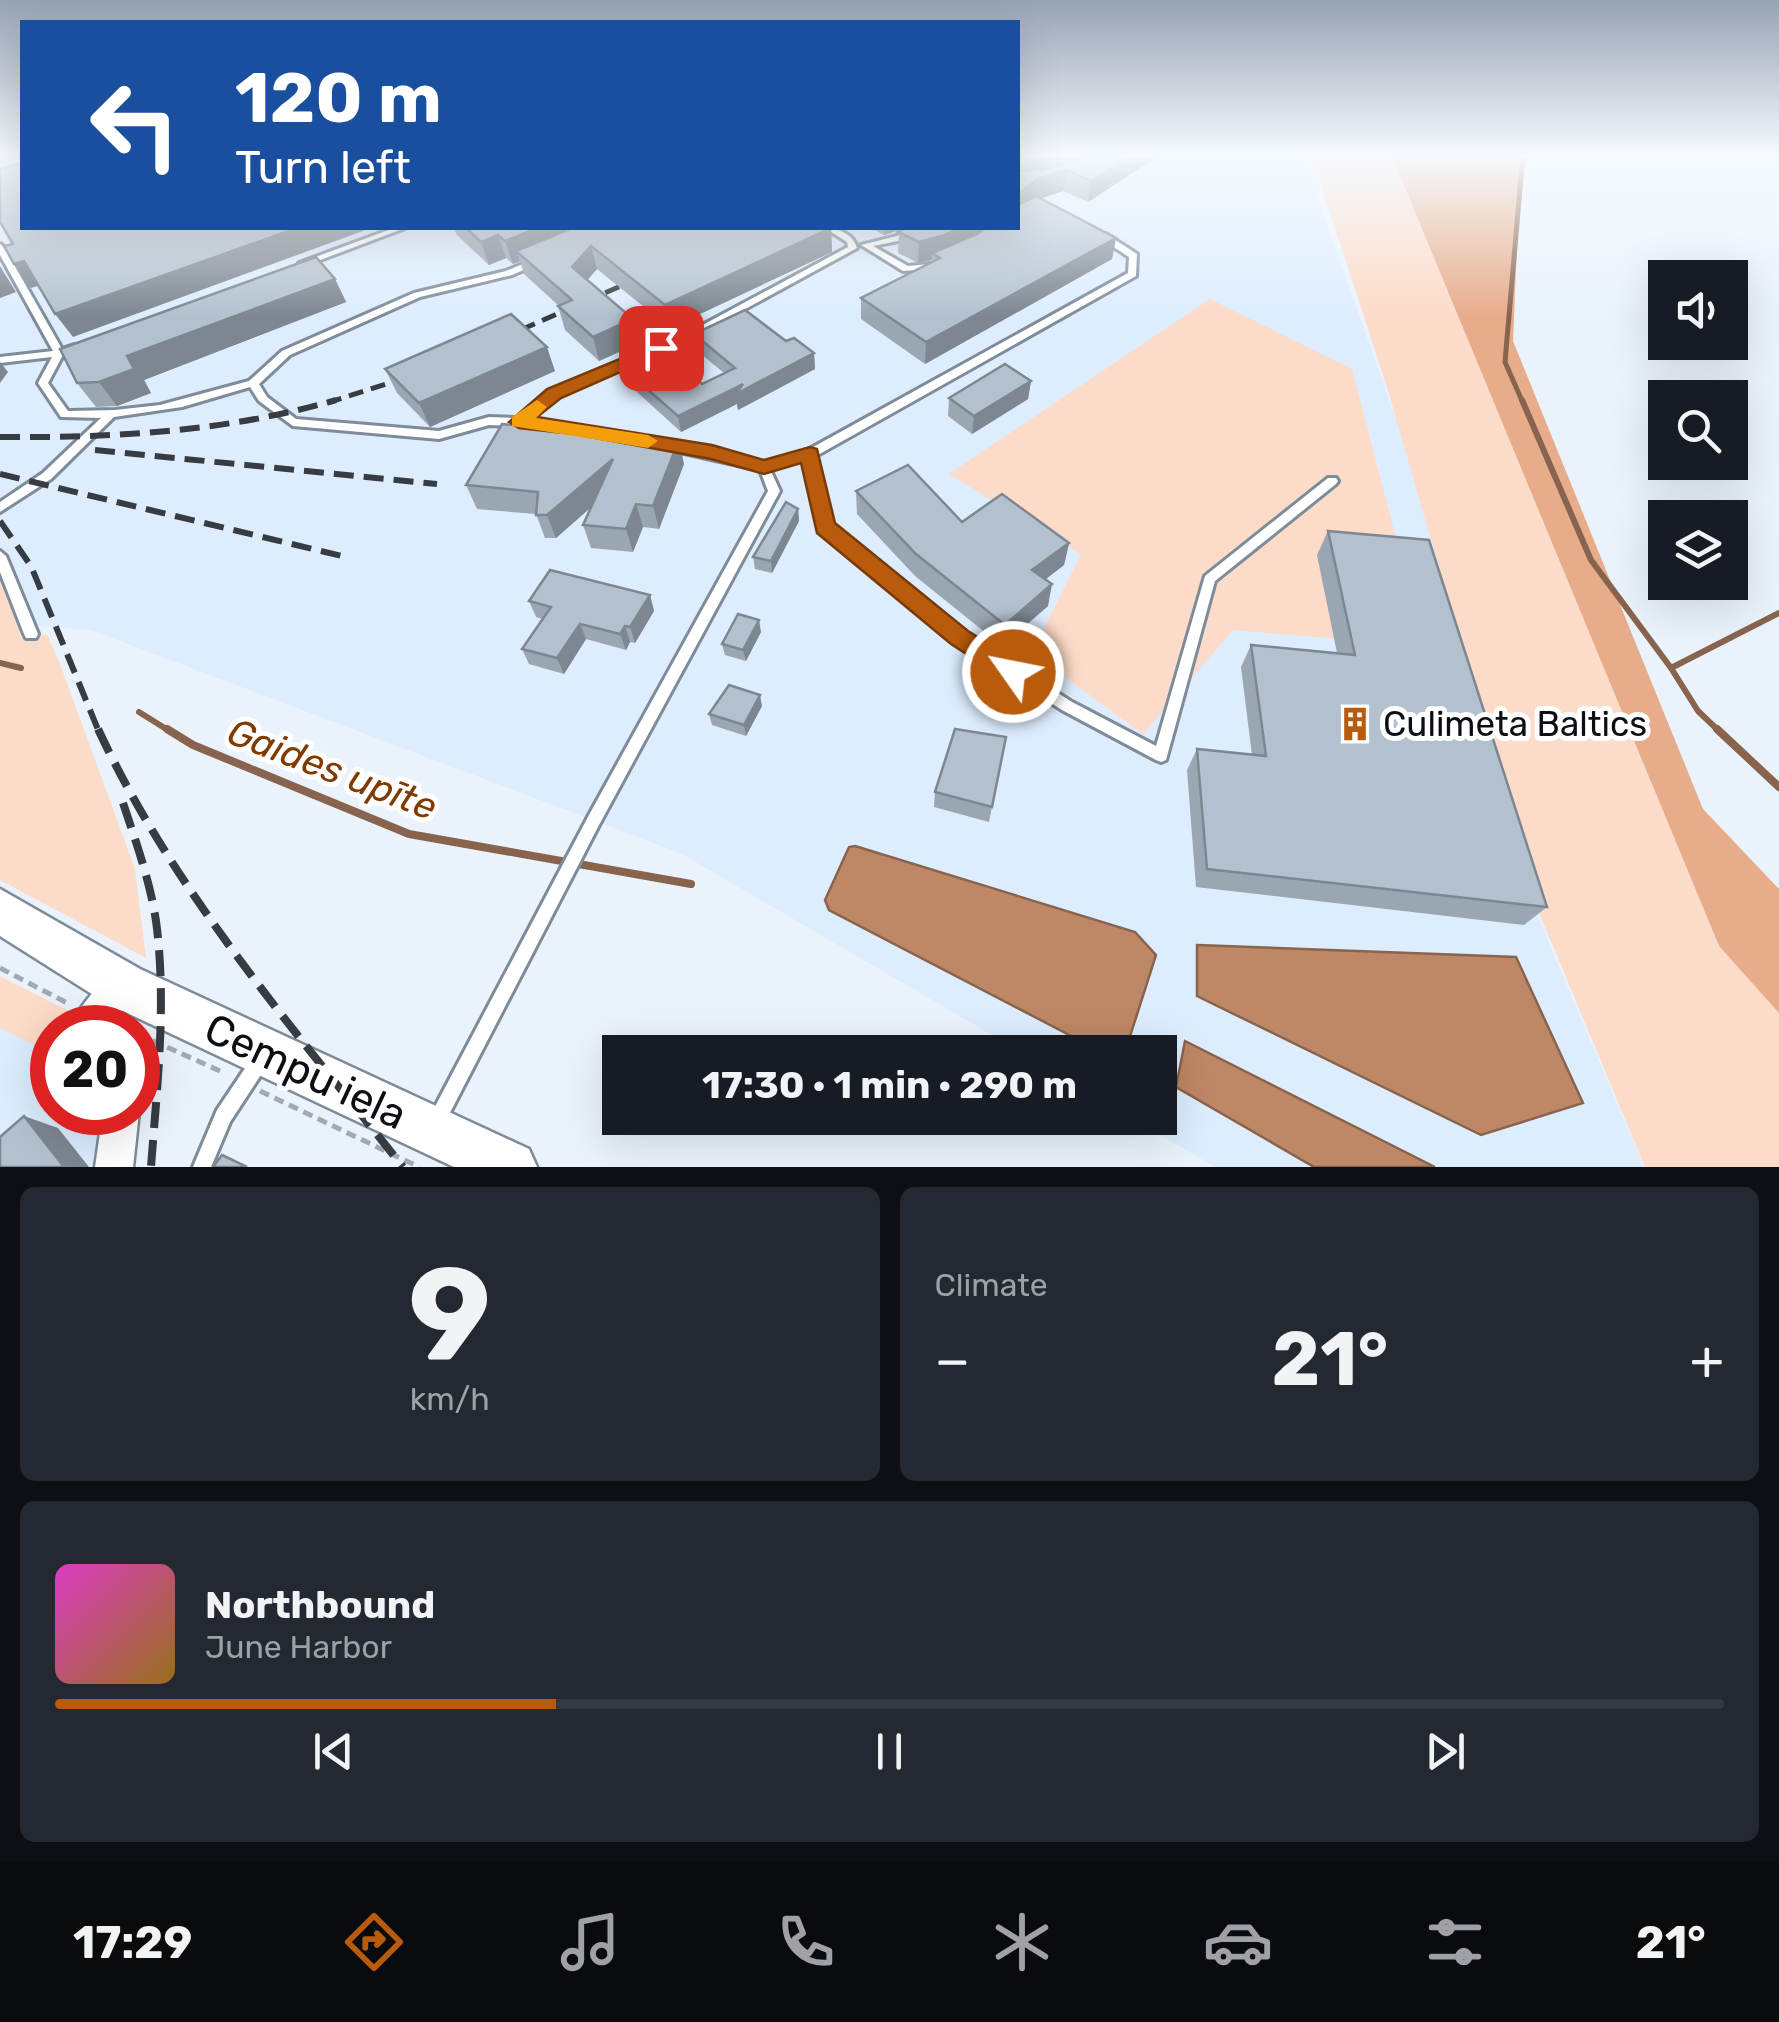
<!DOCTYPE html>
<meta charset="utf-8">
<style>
body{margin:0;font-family:Rubik,sans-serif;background:#242831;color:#f1f3f6;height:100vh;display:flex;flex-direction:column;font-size:38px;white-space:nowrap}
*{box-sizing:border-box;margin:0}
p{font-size:32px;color:#9ea1a6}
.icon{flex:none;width:55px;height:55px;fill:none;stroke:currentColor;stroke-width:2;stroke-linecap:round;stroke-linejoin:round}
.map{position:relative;height:1167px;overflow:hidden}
.sheet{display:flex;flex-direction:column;gap:20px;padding:20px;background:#0d0f14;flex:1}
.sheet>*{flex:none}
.top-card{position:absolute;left:20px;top:20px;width:1000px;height:210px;border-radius:0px;box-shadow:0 10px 40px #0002;background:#1a4fa0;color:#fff;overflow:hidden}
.controls{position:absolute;left:1648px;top:260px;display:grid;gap:20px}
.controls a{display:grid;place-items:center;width:100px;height:100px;border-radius:0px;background:#171b24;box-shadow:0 10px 40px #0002;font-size:50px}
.speed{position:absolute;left:30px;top:1005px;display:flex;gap:20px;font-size:50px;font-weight:700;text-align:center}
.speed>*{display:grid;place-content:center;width:130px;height:130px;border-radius:50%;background:#171b24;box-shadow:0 10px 40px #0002;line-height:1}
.speed .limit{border:15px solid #d22;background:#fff;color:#111}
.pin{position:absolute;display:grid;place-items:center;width:85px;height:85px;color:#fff;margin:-42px;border-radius:20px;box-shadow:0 5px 15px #0006}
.me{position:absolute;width:110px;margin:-55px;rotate:303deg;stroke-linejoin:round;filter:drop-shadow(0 0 8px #0008)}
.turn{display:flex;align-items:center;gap:35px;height:210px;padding:0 50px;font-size:45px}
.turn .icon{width:130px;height:130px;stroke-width:2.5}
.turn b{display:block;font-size:70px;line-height:85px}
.big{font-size:75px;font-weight:700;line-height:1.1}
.sheet .card{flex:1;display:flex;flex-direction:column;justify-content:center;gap:15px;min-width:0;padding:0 35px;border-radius:15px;background:#242831}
.sheet .dial{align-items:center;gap:0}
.dial b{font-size:130px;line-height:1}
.song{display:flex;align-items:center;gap:30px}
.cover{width:120px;height:120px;border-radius:15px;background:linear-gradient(135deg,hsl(310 70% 55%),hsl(40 70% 35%))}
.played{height:10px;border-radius:5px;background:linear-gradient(90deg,#b95b0d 30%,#363941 30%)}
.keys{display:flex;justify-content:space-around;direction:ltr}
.heat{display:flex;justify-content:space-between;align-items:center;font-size:55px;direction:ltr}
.sheet .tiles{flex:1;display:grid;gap:20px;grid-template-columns:1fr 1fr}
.card:last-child{grid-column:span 2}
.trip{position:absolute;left:602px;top:1035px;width:575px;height:100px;border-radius:0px;background:#171b24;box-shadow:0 10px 40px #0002;font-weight:700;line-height:100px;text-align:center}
.dock{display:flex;height:160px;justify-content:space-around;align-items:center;background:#090b0e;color:#9ea1a6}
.dock .icon{width:70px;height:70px}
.dock .active{color:#b95b0d}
.dock b{font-size:45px;color:#f1f3f6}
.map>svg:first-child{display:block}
.built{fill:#ddedfe}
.green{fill:#fcdbc8}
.forest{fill:#e7ad8b}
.water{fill:#be8766;stroke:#88634d;stroke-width:2.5}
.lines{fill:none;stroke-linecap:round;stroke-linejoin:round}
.stream-far2{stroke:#88634d;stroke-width:5}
.stream-far1{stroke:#88634d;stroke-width:6}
.stream{stroke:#88634d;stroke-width:8}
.lane-casing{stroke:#7e8b99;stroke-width:6}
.street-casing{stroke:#7e8b99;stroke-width:5}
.secondary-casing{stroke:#7e8b99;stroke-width:5}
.path{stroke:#a2aab1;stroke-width:5;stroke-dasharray:10 6;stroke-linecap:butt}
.lane{fill:#fff;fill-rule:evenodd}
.street{fill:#fff;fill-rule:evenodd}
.secondary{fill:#fff;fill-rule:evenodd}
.rail-far2{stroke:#373c42;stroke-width:5;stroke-dasharray:15 8;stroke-linecap:butt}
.rail-far1{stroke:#373c42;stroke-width:6;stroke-dasharray:20 10;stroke-linecap:butt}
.rail{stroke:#373c42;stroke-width:8;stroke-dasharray:26 12;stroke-linecap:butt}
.wall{fill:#9aa6b2}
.shaded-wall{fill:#7d8791}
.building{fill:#b3c1cf;stroke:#7d8791;stroke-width:2.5}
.route{fill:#b95b0d;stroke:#783b08;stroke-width:2.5}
.slow{fill:#f59e0b}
.labels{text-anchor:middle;stroke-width:10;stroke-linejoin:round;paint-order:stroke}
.poi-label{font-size:35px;fill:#0b0f14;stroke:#fff;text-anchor:start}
.water-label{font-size:38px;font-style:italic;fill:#7f3b00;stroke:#fff}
.near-street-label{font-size:42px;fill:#0b0f14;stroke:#fff}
</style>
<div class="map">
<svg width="1779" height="1167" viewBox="0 0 1779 1167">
<rect width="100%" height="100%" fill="#eaf3fc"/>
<g class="built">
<path d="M 1018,154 L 1302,154 L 1432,521 L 1535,910 L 1644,1167 L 1215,1167 L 1131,1118 L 1160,1118 L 1160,1052 L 1021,1052 L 682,854 L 91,630 L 0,623 L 0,166 L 22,228 L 1018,228 Z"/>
<path d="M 0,996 L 72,1027 L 52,1028 L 52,1112 L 137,1113 L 130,1167 L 0,1167 Z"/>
</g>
<g class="green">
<path d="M 1311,154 L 1391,154 L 1719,946 L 1779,1013 L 1779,1167 L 1645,1167 L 1540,915 L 1386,384 Z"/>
<path d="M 1210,299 L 1352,369 L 1424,646 L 1233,630 L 1143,734 L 1032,653 L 1081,554 L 949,474 Z"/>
<path d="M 0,580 L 11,602 L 21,638 L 47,634 L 60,664 L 135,869 L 146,958 L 0,880 Z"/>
<path d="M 0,976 L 71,1012 L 62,1027 L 52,1028 L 52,1037 L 35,1045 L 0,1028 Z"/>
</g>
<path class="forest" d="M 1391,154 L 1521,154 L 1513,341 L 1703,809 L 1779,889 L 1779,1013 L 1719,946 Z"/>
<g class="water">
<path d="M 855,846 L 1135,932 L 1156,955 L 1125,1052 L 1102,1052 L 829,910 L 825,900 L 849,847 Z"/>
<path d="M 1197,945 L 1516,957 L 1583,1103 L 1481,1135 L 1197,996 Z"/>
<path d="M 1185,1041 L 1435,1167 L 1314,1167 L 1176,1087 Z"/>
</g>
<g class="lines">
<path class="stream-far2" d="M 1523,403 L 1505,362 L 1523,154"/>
<g class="stream-far1">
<path d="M 1522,400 L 1591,560 L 1671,668"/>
<path d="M 0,663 L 21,668"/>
<path d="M 139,712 L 171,732"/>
<path d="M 1720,732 L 1698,711 L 1671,668 L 1779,613"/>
</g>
<g class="stream">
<path d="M 167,729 L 193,745 L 409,834 L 691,884"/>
<path d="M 1717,729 L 1779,787"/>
</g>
<g class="lane-casing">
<g id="lane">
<path d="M 394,228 L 405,228 L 307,265 L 299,263 Z"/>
<path d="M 825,228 C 838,227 854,235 857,248 L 690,339 L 558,395 L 528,420 L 622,433 L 626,434 L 627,437 L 626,440 L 622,441 L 519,426 L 489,425 L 439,439 L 293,426 L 259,401 L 250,387 L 182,407 L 114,417 L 51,479 L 0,512 L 0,502 L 43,473 L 101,418 L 61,417 L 38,383 L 52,357 L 0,363 L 0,357 L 53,351 L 0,255 L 0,244 L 4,247 L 62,349 L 74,345 L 79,348 L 63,355 L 48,383 L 68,411 L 115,410 L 160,405 L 249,381 L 282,351 L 414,293 L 506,271 L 534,259 L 540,259 L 540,263 L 512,275 L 420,297 L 290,355 L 259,384 L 267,397 L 296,419 L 439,431 L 489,417 L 517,418 L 550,391 L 684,335 L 848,247 L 847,242 Z"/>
<path d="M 914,228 L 924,228 L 903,240 L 873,246 L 908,266 L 930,264 L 933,265 L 933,269 L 903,271 L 861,245 L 897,236 Z"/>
<path d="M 1100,234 L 1106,234 L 1137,254 L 1136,276 L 816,456 L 831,525 L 964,633 L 1072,702 L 1156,746 L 1205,576 L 1328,478 L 1336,478 L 1338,481 L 1336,484 L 1215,581 L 1166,760 L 1161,762 L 1156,760 L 1062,710 L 954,641 L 821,530 L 805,459 L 770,469 L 780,491 L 599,825 L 441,1130 L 435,1133 L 429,1130 L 426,1124 L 429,1118 L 589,815 L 768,491 L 760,470 L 662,448 L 660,445 L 662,442 L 666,441 L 764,463 L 806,451 L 1128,273 L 1129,257 L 1100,238 Z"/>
<path d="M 0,551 L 6,556 L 38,634 L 36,638 L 26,638 L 24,634 L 0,572 Z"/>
<path d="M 262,1049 L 268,1052 L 271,1058 L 268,1064 L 230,1122 L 211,1167 L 193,1167 L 217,1110 L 256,1052 Z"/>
</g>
</g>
<g class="street-casing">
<g id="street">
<path d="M 123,969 L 135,974 L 140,986 L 110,1028 L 70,1028 C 79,1006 102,978 123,969 Z"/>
<path d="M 138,1108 L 139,1112 L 133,1167 L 95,1167 L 103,1112 L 138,1112 Z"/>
</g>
</g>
<g class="secondary-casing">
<path id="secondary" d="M 0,889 L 140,969 L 529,1149 L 537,1167 L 454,1167 L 106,1003 L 0,936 Z"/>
</g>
<g class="path">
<path d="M 0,968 L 71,1005"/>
<path d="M 138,1034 L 220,1071"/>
<path d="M 260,1091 L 419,1167"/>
</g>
<use href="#lane" class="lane"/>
<use href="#street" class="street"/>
<use href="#secondary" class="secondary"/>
<g class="rail-far2">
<path d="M 500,339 L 646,275"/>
<path d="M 327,403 L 417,374"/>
</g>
<g class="rail-far1">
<path d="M 0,437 C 113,438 226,432 336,400"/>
<path d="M 95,450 L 437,484"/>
<path d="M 0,474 L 350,558"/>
<path d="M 0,521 L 31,566 L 99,732"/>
</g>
<g class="rail">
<path d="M 98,729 C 174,892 292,1027 403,1167"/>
<path d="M 123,803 C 136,842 150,881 156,921 C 167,1003 157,1086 151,1167"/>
</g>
</g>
<g class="wall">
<path d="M 1018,154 L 1088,154 L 1088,156 L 1091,154 L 1161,154 L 1088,202 L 1063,191 L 1041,198 L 1116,238 L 1112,259 L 925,364 L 861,319 L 861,298 L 932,262 L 932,260 L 918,263 L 898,253 L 899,230 L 884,235 L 871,228 L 1018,228 Z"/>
<path d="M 454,228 L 831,228 L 832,252 L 670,328 L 597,269 L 587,280 L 633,319 L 639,343 L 599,361 L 565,330 L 558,306 L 559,306 L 524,274 L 520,261 L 513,264 L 506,258 L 489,265 L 457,235 Z"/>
<path d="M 335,279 L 346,302 L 144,380 L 151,393 L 117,406 L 96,407 L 77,383 Z"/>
<path d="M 694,334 L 786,341 L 814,353 L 815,369 L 738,410 L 737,404 L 681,432 L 627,383 L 623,368 L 702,384 L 724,373 L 696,350 Z"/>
<path d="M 385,369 L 555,371 L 430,427 L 397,393 Z"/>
<path d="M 1031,381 L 1028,399 L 972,434 L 948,416 L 949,398 Z"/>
<path d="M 684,464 L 659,529 L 643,527 L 633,552 L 591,548 L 583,525 L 591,507 L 556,538 L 545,538 L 536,514 L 477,509 L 466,485 Z"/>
<path d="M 856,491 L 962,522 L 1069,543 L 1064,565 L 1046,579 L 1048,606 L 1002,646 L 915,576 L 857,514 Z"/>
<path d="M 798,509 L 799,521 L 772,573 L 755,569 L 753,557 Z"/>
<path d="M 1328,531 L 1547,907 L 1524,925 L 1196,887 L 1187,770 L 1197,749 L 1252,755 L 1241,667 L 1251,645 L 1337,653 L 1317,555 Z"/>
<path d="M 650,595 L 654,611 L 635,643 L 630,642 L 626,650 L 586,639 L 564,674 L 529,664 L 522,649 L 543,619 L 536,617 L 529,601 Z"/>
<path d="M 761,632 L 746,661 L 725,655 L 722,644 Z"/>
<path d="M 762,706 L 746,736 L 712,725 L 709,714 Z"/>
<path d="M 1006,737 L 989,822 L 934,807 L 935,792 Z"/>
</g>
<g class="shaded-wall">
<path d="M 1057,154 L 1088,154 L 1087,160 L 1032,179 L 1034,162 Z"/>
<path d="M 1133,154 L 1161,154 L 1088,202 L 1091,181 Z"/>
<path d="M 1066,170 L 1063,191 L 1036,200 L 1018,214 L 1018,194 L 1038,179 Z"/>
<path d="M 297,228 L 371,228 L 73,337 L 55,314 Z"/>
<path d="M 538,228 L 599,228 L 516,251 L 520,261 L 513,264 L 505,241 Z"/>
<path d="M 831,228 L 832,252 L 670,328 L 665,305 Z"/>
<path d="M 884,228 L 899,228 L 899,230 L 884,235 Z"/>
<path d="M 958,228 L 991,228 L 932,253 L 932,260 L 918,263 L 919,242 Z"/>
<path d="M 498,235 L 506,258 L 489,265 L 481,242 Z"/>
<path d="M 1116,238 L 1112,259 L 925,364 L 926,342 Z"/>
<path d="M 591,246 L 597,269 L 578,291 L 572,267 Z"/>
<path d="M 24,261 L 41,285 L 31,288 L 14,264 Z"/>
<path d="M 0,266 L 16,292 L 0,298 Z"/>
<path d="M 335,279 L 346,302 L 144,380 L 151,393 L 117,406 L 99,382 L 127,356 Z"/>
<path d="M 633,319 L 639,343 L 599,361 L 593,337 Z"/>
<path d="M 547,347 L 555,371 L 430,427 L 419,403 Z"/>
<path d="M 814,353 L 815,369 L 738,410 L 737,404 L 681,432 L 678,416 L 743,384 Z"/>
<path d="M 0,362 L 8,372 L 0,383 Z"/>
<path d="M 1031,381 L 1028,399 L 972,434 L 974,416 Z"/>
<path d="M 679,440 L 684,464 L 659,529 L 653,506 Z"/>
<path d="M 613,459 L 620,482 L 556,538 L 547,515 Z"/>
<path d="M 636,504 L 643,527 L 633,552 L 626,529 Z"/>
<path d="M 798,509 L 799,521 L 772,573 L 771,561 Z"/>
<path d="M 1069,543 L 1064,565 L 1029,592 L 1032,570 Z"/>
<path d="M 1052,584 L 1048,606 L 1002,646 L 1005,625 Z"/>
<path d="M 650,595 L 654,611 L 635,643 L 630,627 Z"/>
<path d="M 759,620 L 761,632 L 746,661 L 743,650 Z"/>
<path d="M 580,624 L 586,639 L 564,674 L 557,658 Z"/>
<path d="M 625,626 L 630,642 L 626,650 L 620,634 Z"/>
<path d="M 760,695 L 762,706 L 746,736 L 744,725 Z"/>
<path d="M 24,1116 L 58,1128 L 89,1167 L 64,1167 Z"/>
</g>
<g class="building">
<path d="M 1019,154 L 1057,154 L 1034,162 Z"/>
<path d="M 1091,154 L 1133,154 L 1091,181 L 1066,170 L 1038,179 L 1018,194 L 1018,168 L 1020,171 L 1047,169 L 1086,157 Z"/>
<path d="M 22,163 L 22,228 L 297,228 L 55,314 L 24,261 L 14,264 L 4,246 L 13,244 L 0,222 L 0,169 Z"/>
<path d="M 1036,196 L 1116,238 L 926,342 L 861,298 L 940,258 L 932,253 L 977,234 L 986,228 L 1018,228 L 1018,198 L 1020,204 Z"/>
<path d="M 466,228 L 538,228 L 505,241 L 498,235 L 481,242 Z"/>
<path d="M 572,228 L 831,228 L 665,305 L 591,246 L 572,267 L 633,319 L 593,337 L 558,306 L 572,300 L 516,251 Z"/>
<path d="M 906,228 L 958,228 L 945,235 L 919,242 L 898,232 Z"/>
<path d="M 316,257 L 335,279 L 127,356 L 134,369 L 99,382 L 77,383 L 60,349 Z"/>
<path d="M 745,310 L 786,341 L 794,338 L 814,353 L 736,394 L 743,384 L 678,416 L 623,368 L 662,350 L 702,384 L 735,368 L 694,334 Z"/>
<path d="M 511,314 L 547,347 L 419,403 L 385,369 Z"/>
<path d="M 1005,364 L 1031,381 L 974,416 L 949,398 Z"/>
<path d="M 502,424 L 679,440 L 653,506 L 636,504 L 626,529 L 583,525 L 613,459 L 547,515 L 536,515 L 538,492 L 466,485 Z"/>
<path d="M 908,465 L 962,522 L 1002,494 L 1069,543 L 1032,570 L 1052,584 L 1005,625 L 916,554 L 856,491 Z"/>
<path d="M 786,502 L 798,509 L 771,561 L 753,557 Z"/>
<path d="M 1328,531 L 1429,540 L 1547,907 L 1207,869 L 1197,749 L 1266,756 L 1251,645 L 1355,655 Z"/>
<path d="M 550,570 L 650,595 L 630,627 L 625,626 L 620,634 L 580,624 L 557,658 L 522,649 L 551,607 L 529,601 Z"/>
<path d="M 738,614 L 759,620 L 743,650 L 722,644 Z"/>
<path d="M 729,685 L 760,695 L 744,725 L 709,714 Z"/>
<path d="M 955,729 L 1006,737 L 992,807 L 935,792 Z"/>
<path d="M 24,1116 L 64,1167 L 0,1167 L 0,1137 Z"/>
<path d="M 222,1155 L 247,1167 L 213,1167 Z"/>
</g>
<linearGradient id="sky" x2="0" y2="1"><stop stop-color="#97a2b4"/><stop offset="0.49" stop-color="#f6fafe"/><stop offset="1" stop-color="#f6fafe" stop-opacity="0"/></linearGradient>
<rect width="1779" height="317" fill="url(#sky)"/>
<path class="route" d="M 661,342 L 670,348 L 668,351 L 561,398 L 537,417 L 712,445 L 764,460 L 810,447 L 817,449 L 835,523 L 968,631 L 1022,665 L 1025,672 L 1022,679 L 1005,679 L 951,644 L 817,533 L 801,463 L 764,474 L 711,459 L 574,434 L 519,428 L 509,422 L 547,389 Z"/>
<path class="slow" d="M 537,400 L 547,407 L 536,418 L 648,435 L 658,441 L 648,448 L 512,426 L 512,417 Z"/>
<defs>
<g id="building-bare" transform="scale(2.7)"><path d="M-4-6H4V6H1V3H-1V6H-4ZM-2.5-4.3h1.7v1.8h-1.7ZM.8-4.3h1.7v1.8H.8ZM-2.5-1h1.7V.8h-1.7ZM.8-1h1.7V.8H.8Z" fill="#b95b0d" stroke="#fff" stroke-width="2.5" paint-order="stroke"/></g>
</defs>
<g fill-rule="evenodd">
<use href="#building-bare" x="1355" y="724"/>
</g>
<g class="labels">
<g class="poi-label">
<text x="1383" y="736">Culimeta Baltics</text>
</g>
<g class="water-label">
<text transform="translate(332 769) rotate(21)" y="13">Gaides upīte</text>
</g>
<g class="near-street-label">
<text transform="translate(306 1071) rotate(25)" y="15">Cempu iela</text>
</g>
</g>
</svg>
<div class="controls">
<a><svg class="icon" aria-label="sound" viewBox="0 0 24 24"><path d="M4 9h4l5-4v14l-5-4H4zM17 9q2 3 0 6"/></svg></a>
<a><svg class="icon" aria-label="search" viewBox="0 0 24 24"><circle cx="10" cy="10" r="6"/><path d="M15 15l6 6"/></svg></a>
<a><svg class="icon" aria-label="layers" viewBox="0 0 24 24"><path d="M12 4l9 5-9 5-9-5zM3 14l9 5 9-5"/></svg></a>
</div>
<div class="speed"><div class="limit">20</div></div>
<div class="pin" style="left:661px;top:348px;background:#d93025"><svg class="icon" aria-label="arrive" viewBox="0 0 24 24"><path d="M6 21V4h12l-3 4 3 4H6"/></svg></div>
<svg class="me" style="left:1013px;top:672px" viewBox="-20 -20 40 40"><circle r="17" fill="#b95b0d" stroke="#fff" stroke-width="3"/><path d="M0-11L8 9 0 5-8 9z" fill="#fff"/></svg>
<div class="trip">17:30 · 1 min · 290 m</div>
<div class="top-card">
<div class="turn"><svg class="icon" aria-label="left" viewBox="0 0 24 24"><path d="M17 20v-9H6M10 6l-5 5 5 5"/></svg><div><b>120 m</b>Turn left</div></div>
</div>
</div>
<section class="sheet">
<div class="tiles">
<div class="card dial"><b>9</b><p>km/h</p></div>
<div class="card"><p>Climate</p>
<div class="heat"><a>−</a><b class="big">21°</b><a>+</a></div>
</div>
<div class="card">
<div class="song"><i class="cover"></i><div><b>Northbound</b><p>June Harbor</p></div></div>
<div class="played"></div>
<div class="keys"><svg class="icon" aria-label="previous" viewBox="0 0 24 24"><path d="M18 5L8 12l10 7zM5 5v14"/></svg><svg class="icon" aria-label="pause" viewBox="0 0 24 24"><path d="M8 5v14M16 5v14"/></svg><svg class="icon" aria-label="next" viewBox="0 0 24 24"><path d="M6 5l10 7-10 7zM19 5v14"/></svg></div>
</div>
</div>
</section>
<nav class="dock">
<b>17:29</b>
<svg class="icon active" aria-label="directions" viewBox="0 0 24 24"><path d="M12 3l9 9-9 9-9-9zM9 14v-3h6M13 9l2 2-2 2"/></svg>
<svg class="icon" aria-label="music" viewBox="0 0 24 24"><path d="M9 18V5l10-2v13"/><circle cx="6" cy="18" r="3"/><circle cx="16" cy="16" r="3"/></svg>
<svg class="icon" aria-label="phone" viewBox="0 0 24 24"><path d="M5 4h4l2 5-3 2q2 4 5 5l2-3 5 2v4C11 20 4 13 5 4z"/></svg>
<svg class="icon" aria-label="climate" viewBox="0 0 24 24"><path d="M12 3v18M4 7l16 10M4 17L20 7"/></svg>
<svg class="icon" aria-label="car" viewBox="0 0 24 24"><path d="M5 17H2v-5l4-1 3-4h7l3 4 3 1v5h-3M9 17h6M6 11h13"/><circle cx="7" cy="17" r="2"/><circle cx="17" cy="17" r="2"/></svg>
<svg class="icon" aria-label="filters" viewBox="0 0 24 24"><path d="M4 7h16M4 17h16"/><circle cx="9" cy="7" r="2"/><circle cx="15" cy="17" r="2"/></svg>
<b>21°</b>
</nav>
